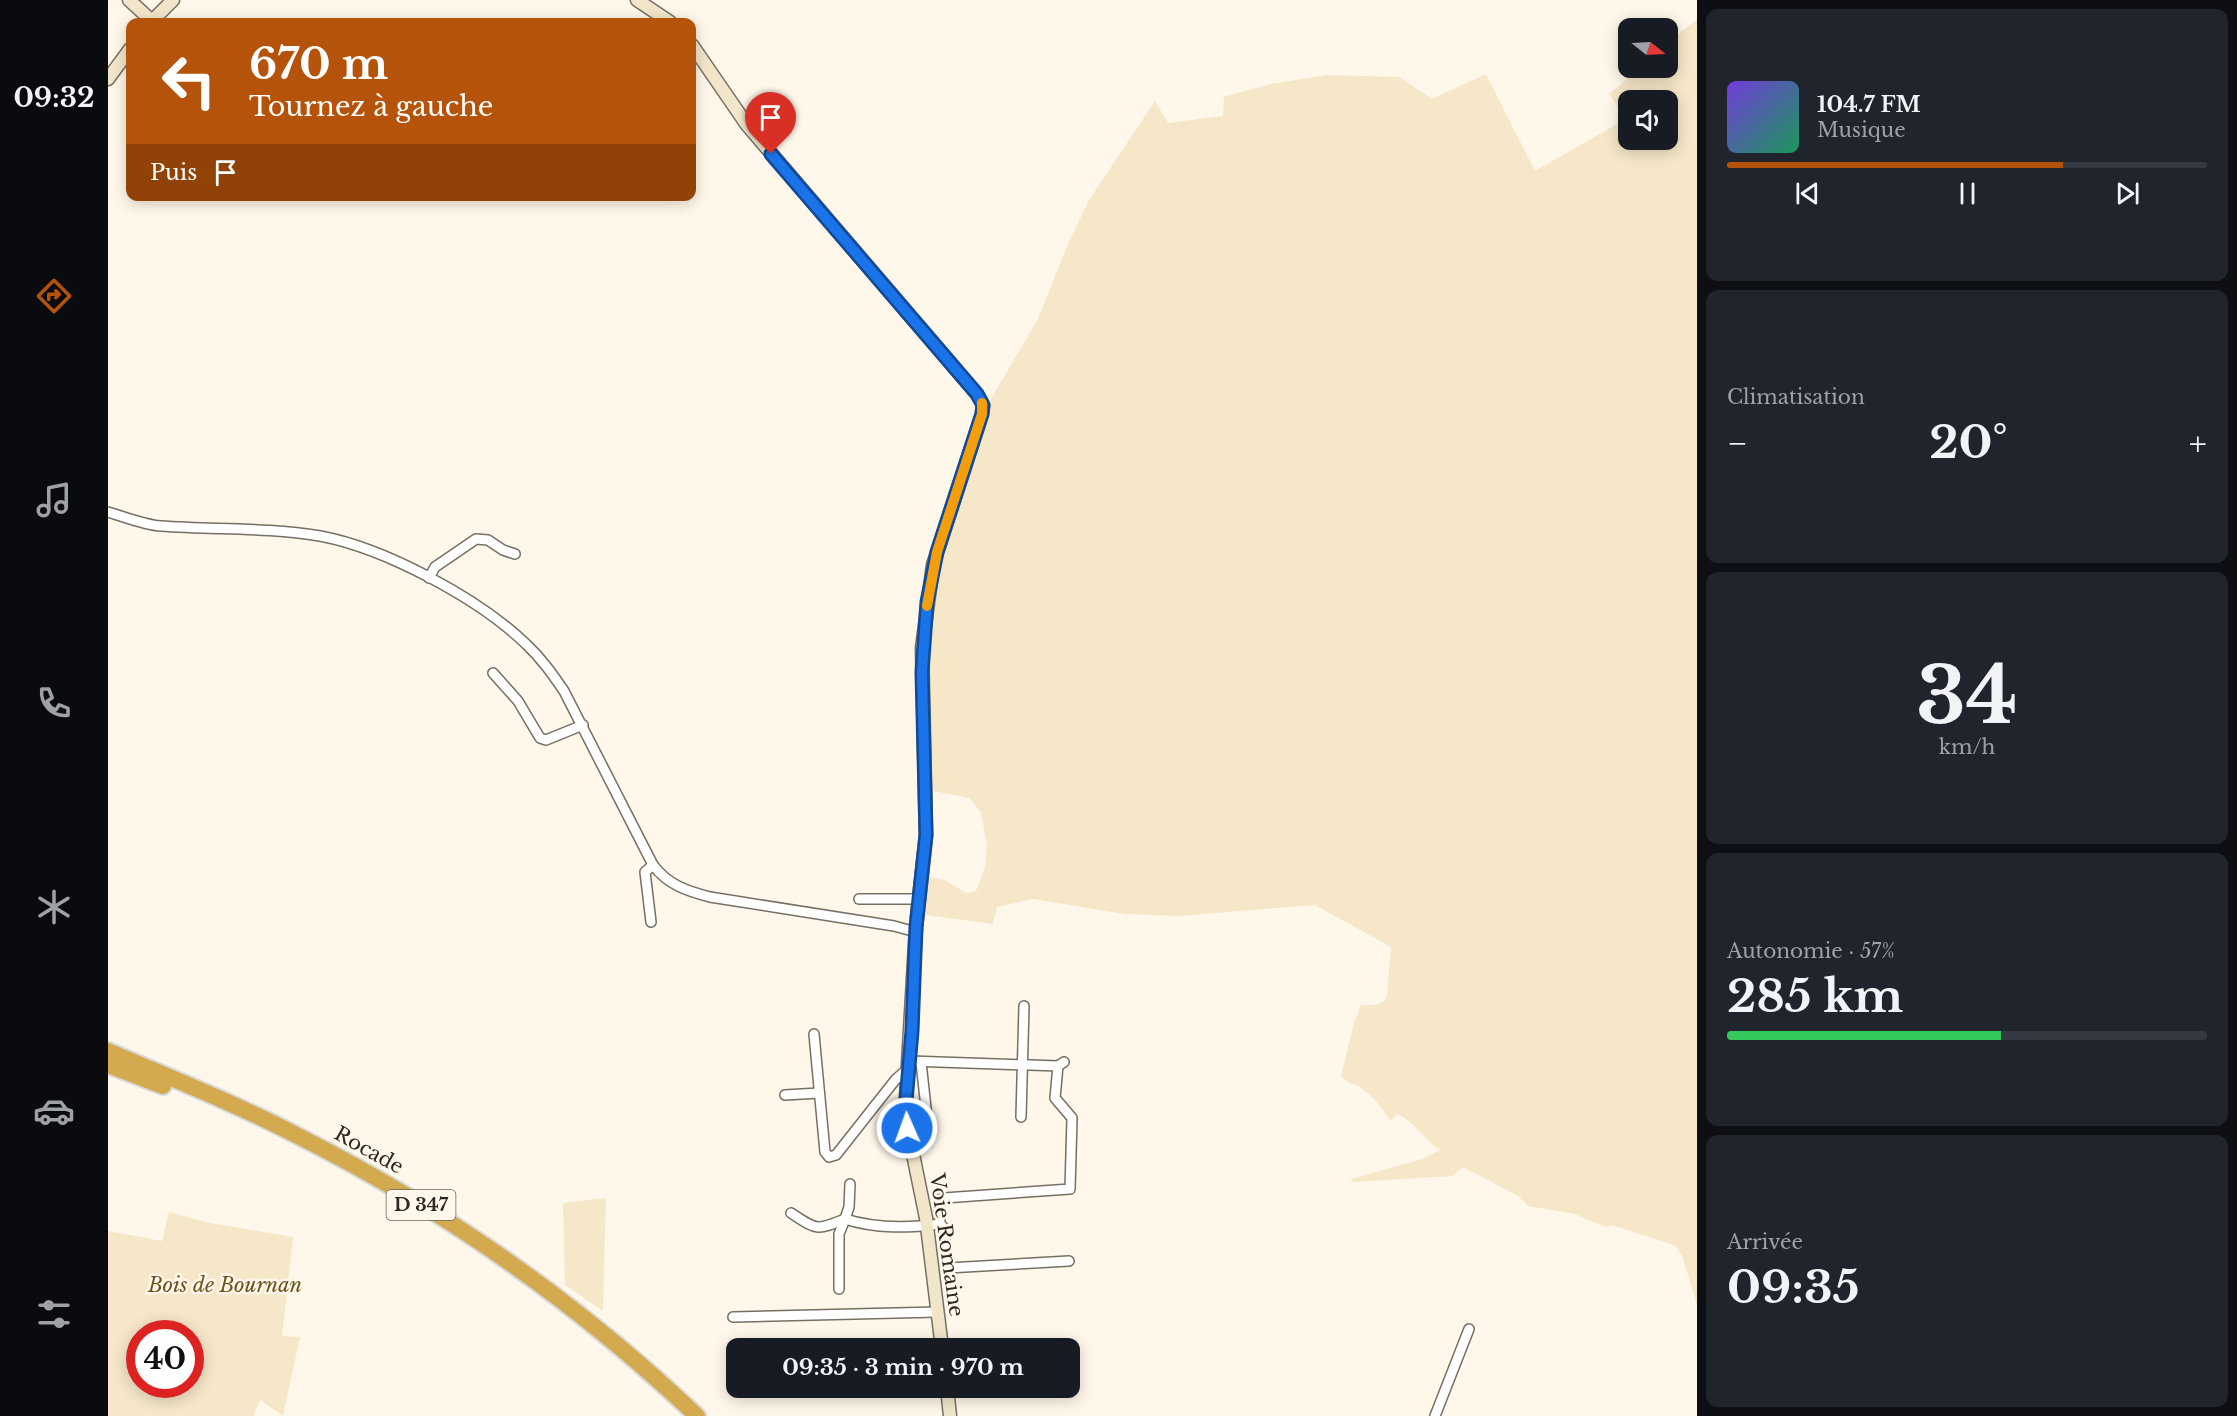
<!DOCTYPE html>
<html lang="fr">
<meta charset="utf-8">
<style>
body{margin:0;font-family:"Libre Baskerville",serif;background:#20242c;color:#f1f3f6;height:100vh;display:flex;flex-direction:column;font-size:22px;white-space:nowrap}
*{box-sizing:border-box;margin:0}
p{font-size:20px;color:#9ea1a6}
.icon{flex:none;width:33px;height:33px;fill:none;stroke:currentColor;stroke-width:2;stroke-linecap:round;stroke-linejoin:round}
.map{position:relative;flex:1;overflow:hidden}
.side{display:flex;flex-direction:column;gap:9px;padding:9px;background:#0d0f14;width:540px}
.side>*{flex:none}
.guide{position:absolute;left:18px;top:18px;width:570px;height:183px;border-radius:12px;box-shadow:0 3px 15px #0003;background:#b45309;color:#fff;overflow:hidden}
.needle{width:39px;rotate:108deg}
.buttons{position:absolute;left:1510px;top:18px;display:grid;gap:12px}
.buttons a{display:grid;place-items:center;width:60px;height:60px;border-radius:12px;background:#171b24;box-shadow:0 3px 15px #0003;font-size:30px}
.speed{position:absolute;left:18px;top:1320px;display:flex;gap:12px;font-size:30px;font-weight:700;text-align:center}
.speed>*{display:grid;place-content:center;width:78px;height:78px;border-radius:50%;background:#171b24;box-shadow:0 3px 15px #0003;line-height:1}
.speed .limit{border:9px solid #d22;background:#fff;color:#111}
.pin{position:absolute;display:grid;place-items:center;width:51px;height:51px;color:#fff;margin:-62px -26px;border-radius:50% 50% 50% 0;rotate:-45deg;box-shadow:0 0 6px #0007}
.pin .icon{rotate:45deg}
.me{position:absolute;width:66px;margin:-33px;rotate:358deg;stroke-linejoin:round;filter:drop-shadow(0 0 4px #0008)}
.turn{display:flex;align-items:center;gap:21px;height:126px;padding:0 24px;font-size:27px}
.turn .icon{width:78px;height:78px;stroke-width:2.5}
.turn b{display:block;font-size:42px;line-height:51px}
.then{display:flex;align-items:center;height:57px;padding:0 24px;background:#0003;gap:12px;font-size:22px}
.big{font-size:45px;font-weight:700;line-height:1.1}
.side .tile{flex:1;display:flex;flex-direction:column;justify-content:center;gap:9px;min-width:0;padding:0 21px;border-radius:12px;background:#20242c}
.side .dial{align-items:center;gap:0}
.dial b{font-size:78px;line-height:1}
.song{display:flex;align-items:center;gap:18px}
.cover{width:72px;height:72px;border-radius:9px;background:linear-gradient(135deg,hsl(260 70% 55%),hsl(150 70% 35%))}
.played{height:6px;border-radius:3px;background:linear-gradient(90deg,#b45309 70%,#363941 70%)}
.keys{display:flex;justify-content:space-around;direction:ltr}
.heat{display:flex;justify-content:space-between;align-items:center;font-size:33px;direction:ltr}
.charge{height:9px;border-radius:4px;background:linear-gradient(90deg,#34c759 57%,#363941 0)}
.trip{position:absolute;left:618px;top:1338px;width:354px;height:60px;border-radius:12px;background:#171b24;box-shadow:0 3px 15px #0003;font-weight:700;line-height:60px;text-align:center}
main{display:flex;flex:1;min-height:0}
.menu{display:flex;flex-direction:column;width:108px;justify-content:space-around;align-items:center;background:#090b0e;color:#9ea1a6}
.menu .icon{width:42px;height:42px}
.menu .selected{color:#b45309}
.menu b{font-size:27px;color:#f1f3f6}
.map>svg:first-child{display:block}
.green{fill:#f6e7c9;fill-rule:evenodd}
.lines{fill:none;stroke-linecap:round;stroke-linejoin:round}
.street-casing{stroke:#766f63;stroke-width:12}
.secondary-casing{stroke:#766f63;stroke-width:15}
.highway-casing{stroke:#d9d8d8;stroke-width:20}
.street{stroke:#fff;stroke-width:9}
.secondary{stroke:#f2e6ca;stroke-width:12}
.highway{stroke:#d3aa4e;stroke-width:16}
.route-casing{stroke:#114b97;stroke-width:15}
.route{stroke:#1a73e8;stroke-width:10}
.slow{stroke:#f59e0b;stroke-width:10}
.labels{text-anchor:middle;stroke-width:5;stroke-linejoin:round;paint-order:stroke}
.shield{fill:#fff7e9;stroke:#6b675f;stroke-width:1.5}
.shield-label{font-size:18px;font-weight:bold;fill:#2c2924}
.street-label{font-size:20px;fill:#2c2924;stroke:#fff7e9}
.park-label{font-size:20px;font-style:italic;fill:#6b531b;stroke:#fff7e9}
</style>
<main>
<nav class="menu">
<b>09:32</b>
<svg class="icon selected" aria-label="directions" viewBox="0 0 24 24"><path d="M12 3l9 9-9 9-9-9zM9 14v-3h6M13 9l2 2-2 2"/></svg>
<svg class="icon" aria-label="music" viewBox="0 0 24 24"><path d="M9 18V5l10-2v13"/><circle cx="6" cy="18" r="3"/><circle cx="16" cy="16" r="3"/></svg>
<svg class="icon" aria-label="phone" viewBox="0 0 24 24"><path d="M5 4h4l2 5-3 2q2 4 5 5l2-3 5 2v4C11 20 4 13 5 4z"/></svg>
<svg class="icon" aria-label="climate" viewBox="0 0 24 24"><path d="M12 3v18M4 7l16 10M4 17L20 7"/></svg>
<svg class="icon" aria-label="car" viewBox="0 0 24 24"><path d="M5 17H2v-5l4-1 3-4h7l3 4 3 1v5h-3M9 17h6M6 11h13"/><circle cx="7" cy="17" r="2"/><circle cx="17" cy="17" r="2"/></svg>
<svg class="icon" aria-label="filters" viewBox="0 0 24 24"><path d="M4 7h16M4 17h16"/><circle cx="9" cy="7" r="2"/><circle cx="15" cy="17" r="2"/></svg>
</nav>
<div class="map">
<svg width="1589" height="1416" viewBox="0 0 1589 1416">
<rect width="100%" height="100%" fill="#fff7e9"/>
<g class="green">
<path d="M 1589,19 L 1589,1304 L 1574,1256 L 1568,1246 L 1504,1225 L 1497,1227 L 1467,1214 L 1420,1206 L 1410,1196 L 1355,1167 L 1344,1176 L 1244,1182 L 1243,1179 L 1315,1159 L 1332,1150 C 1316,1139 1304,1119 1289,1114 L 1283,1121 C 1275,1110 1268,1099 1257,1091 C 1250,1084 1239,1084 1233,1076 L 1246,1023 L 1253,1005 C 1264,1005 1273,1007 1279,997 L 1283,947 L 1207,905 L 1069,916 L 1017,914 L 925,899 L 889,907 L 885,924 L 817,915 L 821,877 L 837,880 L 858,893 L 868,891 L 877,868 L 879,846 L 873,812 L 861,798 L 825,791 L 821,662 L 822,612 L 836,542 L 881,402 L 930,319 L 960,244 L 981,200 L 1047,101 L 1060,123 L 1115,116 L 1116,97 L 1162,84 L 1219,75 L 1291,77 L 1324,99 L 1378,74 L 1427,171 L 1518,119 L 1501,94 L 1532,68 L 1560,68 L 1560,43 ZM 1521,100 L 1560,100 L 1560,140 L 1521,140 Z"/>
<path d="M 498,1198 L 495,1311 L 457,1285 L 455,1203 Z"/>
<path d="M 61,1212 L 101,1223 L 185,1237 L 174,1336 L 192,1337 L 175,1416 L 152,1400 L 145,1416 L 0,1416 L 0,1231 L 54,1241 ZM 32,1334 L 82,1334 L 82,1384 L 32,1384 Z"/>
</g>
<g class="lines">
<g class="street-casing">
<g id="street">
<path d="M 0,512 C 17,517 36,525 53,526 C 106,530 159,527 212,536 C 277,548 372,599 419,645 C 434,659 445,675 456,691 L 545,865 C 560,885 579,891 602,897 L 786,926 L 808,932"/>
<path d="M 321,578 L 327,567 L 368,539 L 380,540 L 395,550 L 407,554"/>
<path d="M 385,673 L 410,701 L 432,738 L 438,740 L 475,725"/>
<path d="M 751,899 L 812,899"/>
<path d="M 543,922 L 537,872 L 545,865"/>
<path d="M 706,1034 L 717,1152 L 721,1157 L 728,1155 L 788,1079 L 795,1073 L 801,1072"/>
<path d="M 802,1061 L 950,1066"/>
<path d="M 813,1062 L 821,1136"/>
<path d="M 677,1095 L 711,1093"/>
<path d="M 913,1117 L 916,1006"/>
<path d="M 683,1213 C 709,1230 708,1231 737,1219 L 741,1207 L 742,1184"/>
<path d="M 832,1224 L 831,1200 L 836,1198 L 962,1189 L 964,1118 L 947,1098 L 950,1066 L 956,1062"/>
<path d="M 731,1289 L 731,1234 L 737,1219 C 768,1229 800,1228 832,1224 L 835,1227 L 840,1268 L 961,1261"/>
<path d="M 625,1317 L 829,1312"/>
<path d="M 1327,1416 L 1361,1329"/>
</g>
</g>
<g class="secondary-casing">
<g id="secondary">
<path d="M 21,0 L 44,21"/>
<path d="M 529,0 L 562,22"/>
<path d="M 43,22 L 65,0"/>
<path d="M 584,45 L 639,125 L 869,394 L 875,405 L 874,414 L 825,565 L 814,648 L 818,835 L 808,927 L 797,1115 L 818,1218 L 834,1348"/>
<path d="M 0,79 L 22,49"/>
<path d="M 839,1388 L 842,1416"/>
</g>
</g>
<g class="highway-casing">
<g id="highway">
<path d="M 0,1051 C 65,1079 131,1105 194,1138 C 338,1211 472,1305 589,1416"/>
<path d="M 0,1065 L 55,1086"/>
</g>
</g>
<use href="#street" class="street"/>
<use href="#secondary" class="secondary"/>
<use href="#highway" class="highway"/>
</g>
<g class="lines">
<g class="route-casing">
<path id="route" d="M 663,154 L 869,394 L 875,405 L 874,414 L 829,552 L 819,602 L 814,672 L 818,835 L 808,927 L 804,1031 L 798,1101 L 799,1128"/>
</g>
<use href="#route" class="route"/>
<path class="slow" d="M 819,606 L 829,552 L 874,414 L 874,403"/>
</g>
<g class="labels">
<rect class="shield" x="278.5" y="1190" width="69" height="30" rx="4.5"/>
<g class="shield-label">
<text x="313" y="1211">D 347</text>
</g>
<g class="street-label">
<text transform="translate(261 1150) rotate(29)" y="7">Rocade</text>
<text transform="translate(839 1245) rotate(82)" y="7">Voie Romaine</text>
</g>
<g class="park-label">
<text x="117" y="1292">Bois de Bournan</text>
</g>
</g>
</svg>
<div class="buttons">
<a><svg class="needle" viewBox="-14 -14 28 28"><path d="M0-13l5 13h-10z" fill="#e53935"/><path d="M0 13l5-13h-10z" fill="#9ea1a6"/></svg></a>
<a><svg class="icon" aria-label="sound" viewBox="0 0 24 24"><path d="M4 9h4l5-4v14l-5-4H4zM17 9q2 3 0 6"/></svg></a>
</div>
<div class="speed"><div class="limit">40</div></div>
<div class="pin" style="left:663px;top:154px;background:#d93025"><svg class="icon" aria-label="arrive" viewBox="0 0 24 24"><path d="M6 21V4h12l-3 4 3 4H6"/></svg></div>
<svg class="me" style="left:799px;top:1128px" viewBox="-20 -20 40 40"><circle r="17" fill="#1a73e8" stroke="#fff" stroke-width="3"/><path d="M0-11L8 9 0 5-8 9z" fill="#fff"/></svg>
<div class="trip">09:35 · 3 min · 970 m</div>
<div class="guide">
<div class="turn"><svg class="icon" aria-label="left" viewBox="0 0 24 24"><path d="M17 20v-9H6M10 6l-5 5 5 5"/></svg><div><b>670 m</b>Tournez à gauche</div></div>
<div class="then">Puis<svg class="icon" aria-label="arrive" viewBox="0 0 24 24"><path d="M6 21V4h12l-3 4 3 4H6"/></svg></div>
</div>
</div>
<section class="side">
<div class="tile">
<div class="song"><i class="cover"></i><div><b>104.7 FM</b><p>Musique</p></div></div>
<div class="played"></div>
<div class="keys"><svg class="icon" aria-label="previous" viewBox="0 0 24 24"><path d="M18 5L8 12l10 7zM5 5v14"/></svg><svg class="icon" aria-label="pause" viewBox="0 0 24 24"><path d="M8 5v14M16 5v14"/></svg><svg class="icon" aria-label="next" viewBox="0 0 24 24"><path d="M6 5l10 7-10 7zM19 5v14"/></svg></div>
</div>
<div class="tile"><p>Climatisation</p>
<div class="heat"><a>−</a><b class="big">20°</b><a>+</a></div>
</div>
<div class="tile dial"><b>34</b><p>km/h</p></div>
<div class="tile"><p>Autonomie · 57%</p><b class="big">285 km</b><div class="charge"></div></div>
<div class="tile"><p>Arrivée</p><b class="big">09:35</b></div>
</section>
</main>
